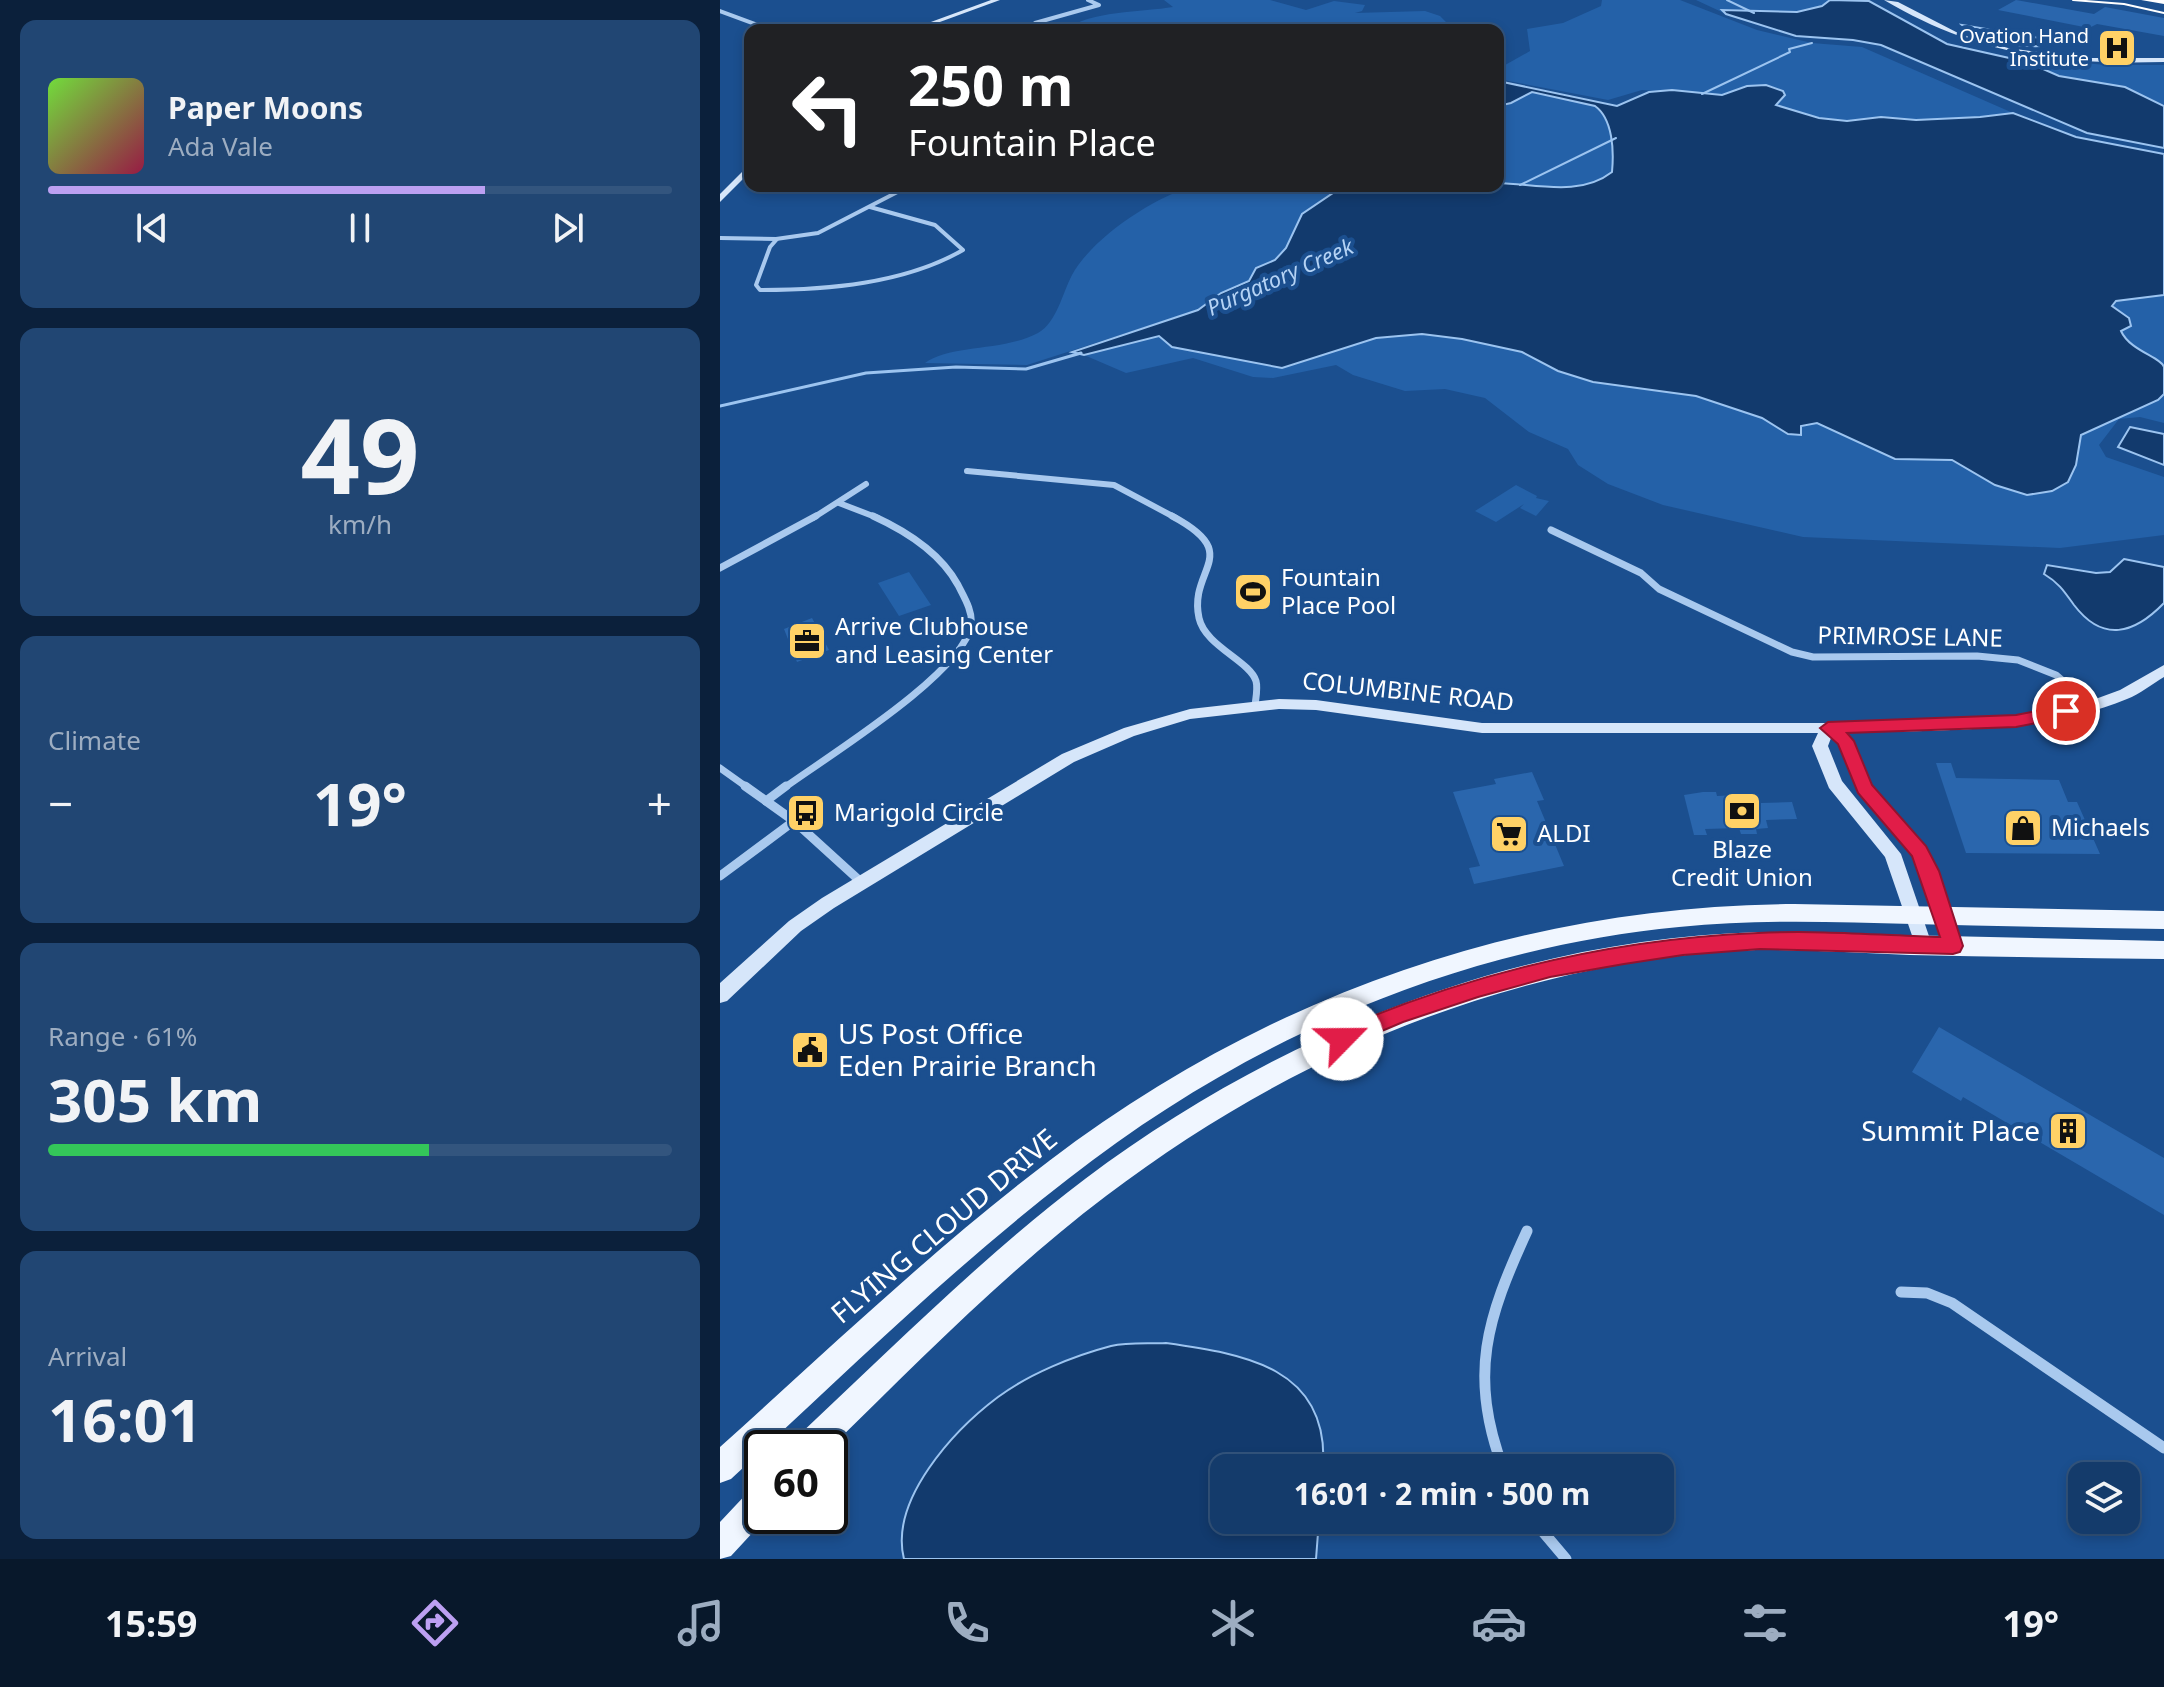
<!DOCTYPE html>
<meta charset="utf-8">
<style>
body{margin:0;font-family:"Noto Sans",sans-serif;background:#214673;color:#f1f3f6;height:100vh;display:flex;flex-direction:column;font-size:30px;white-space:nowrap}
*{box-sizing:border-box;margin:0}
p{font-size:26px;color:#9dadc1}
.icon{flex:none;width:44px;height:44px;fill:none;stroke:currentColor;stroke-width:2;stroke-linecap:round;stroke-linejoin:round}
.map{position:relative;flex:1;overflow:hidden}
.side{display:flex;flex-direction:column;gap:20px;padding:20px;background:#0b203b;width:720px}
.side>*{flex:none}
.top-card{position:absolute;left:24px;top:24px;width:760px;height:168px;border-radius:16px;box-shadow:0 4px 12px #0003,0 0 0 2px #33557e;background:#202124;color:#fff;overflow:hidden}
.fabs{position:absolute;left:1348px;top:1462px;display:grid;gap:16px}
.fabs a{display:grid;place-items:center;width:72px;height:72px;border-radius:16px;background:#143b6b;box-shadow:0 4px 12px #0003,0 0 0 2px #33557e;font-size:40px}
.speed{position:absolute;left:24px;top:1430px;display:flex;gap:16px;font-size:40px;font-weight:700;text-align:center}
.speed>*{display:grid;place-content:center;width:104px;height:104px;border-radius:50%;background:#143b6b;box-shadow:0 4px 12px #0003,0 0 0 2px #33557e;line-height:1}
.speed .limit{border:4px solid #111;border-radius:12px;background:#fff;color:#111}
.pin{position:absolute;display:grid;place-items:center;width:68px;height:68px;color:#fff;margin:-34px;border:4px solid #fff;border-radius:50%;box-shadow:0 2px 8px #0007}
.me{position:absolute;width:88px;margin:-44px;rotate:67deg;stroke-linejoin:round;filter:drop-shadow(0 0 6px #0008)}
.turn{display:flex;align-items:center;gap:28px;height:168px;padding:0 32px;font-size:36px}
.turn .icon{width:104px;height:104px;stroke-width:2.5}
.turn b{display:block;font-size:56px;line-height:68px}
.big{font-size:60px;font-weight:700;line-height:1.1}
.side .card{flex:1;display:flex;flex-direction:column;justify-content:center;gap:12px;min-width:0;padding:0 28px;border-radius:16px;background:#214673}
.side .dial{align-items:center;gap:0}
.dial b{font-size:104px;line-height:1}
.song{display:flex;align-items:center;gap:24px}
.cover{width:96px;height:96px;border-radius:12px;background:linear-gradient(135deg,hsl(100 70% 55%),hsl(340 70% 35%))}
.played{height:8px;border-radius:4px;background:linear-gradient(90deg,#bca0f2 70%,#33557e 70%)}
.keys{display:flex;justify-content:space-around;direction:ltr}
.heat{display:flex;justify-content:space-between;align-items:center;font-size:44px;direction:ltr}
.charge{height:12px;border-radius:6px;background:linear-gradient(90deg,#34c759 61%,#33557e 0)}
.trip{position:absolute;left:490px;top:1454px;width:464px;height:80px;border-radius:16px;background:#143b6b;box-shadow:0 4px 12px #0003,0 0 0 2px #33557e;font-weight:700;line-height:80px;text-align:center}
.tab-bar{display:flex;height:128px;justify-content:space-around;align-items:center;background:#08182b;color:#9dadc1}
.tab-bar .icon{width:56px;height:56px}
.tab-bar .current{color:#bca0f2}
.tab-bar b{font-size:36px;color:#f1f3f6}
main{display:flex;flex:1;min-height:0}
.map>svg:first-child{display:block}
.green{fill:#2461a8}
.water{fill:#123a6d;stroke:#9cc4f0;stroke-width:2}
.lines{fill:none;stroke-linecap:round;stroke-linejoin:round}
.stream-far1{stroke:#9cc4f0;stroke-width:2}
.stream{stroke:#9cc4f0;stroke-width:3}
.building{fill:#2a66ad}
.street-far4{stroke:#a9c9ee;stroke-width:4}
.street-far3{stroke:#a9c9ee;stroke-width:6}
.street-far2{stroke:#a9c9ee;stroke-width:7}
.street-far1{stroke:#a9c9ee;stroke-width:9}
.street{stroke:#a9c9ee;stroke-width:11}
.secondary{fill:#d6e6fa;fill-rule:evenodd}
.primary{fill:#f0f6ff;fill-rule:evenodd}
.highway{fill:#fff;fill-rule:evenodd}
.tram{stroke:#fff;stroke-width:2}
.route{fill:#e11d48;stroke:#92132f;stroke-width:2}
.labels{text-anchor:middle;stroke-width:8;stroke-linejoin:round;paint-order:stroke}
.far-poi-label{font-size:20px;fill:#fff;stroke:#1b4f8f;text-anchor:end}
.far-water-label{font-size:22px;font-style:italic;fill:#b5d3f5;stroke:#1b4f8f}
.poi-label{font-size:24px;fill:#fff;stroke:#1b4f8f;text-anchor:start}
.street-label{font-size:24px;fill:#fff;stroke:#1b4f8f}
.near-poi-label{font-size:28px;fill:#fff;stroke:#1b4f8f;text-anchor:start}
.near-street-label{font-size:28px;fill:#fff;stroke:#1b4f8f}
</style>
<main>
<section class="side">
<div class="card">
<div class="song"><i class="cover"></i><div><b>Paper Moons</b><p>Ada Vale</p></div></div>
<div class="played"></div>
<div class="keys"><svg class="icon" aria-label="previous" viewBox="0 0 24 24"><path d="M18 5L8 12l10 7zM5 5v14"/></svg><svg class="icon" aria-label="pause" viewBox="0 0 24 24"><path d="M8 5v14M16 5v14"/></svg><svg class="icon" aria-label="next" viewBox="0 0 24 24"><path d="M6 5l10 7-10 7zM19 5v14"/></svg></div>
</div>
<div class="card dial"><b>49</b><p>km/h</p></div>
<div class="card"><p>Climate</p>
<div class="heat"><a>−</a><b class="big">19°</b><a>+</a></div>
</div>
<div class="card"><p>Range · 61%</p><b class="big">305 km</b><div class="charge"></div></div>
<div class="card"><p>Arrival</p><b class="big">16:01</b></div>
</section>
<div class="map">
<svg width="1444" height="1559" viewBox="0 0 1444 1559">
<rect width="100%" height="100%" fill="#1b4f8f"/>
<g class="green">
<path d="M 444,0 L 550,0 L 586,10 L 614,1 L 645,5 L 642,11 L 635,13 L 705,11 L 720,16 L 734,30 L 346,30 C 367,11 424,12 453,7 Z"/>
<path d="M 882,0 L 960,0 L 1037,30 L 1092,43 L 1142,47 L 1293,113 L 1260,117 L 1196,120 L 1161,117 L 1127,121 L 1099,118 L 1056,105 L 1027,86 L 1002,95 L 922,90 L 888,100 L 778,79 L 778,69 L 810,51 L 807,29 L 843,23 L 881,6 Z"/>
<path d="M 976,0 L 1110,0 C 1083,20 1034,13 1002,10 L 1006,14 Z"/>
<path d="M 1309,58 L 1386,65 L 1444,65 L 1444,105 L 1405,87 L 1340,76 L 1309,61 Z"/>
<path d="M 812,92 L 875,106 C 893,120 893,151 892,172 C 860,197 816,184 778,183 L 778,106 L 791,103 Z"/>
<path d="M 475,186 L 628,186 L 582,214 L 566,248 L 555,260 L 536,268 L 529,281 L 501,293 L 478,310 L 307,365 L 205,363 C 231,344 282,352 318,333 C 337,322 342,294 352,275 C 372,238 435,196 475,186 Z"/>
<path d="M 1444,295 L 1444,367 L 1440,361 L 1406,341 L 1392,306 L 1396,301 Z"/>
<path d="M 702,334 L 742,339 L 802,352 L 838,371 L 873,382 L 976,396 L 1042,418 L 1068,434 L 1081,434 L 1080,426 L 1097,423 L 1175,459 L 1232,460 L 1275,485 L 1358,449 L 1361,435 L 1438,400 L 1444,394 L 1444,423 L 1420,417 L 1399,419 L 1379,445 L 1386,457 L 1444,477 L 1444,535 L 1340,548 L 1083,537 L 943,505 L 888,484 L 858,465 L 848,449 L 809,432 L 765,398 L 725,389 L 685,391 L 633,375 L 616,365 L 553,378 L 533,377 L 473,358 L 406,373 L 364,355 L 439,336 L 562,368 L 656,338 Z"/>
<path d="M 796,485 L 817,496 L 816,498 L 829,501 L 816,516 L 800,508 L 804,504 L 776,522 L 755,511 Z"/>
<path d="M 189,572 L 211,605 L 179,616 L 158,583 Z"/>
</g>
<g class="water">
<path d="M 1110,0 L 1149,1 L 1227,44 L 1307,62 L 1339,76 L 1405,87 L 1444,106 L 1444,148 L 1367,133 L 1161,45 L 1133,40 L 1076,36 L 1006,14 L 1002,10 L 1077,12 L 1102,6 Z"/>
<path d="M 1242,25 L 1320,38 L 1321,46 C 1299,47 1260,41 1242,25 Z"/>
<path d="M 778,81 L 897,106 L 929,92 L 952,90 L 1002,95 L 1027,86 L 1046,85 L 1063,91 L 1065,95 L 1056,105 L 1099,118 L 1127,121 L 1161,117 L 1196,120 L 1260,117 L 1293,113 L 1356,137 L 1444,154 L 1444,295 L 1396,301 L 1392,306 L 1409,318 L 1411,326 L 1401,331 C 1410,351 1441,357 1444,367 C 1444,375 1444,386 1444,394 L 1438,400 L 1361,435 L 1356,465 L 1348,482 L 1332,491 L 1307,495 L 1275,485 L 1232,460 L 1175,459 L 1097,423 L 1081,426 L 1081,435 L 1068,434 L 1042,418 L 976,396 L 873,382 L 838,371 L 802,352 L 742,339 L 702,334 L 656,338 L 562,368 L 452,347 L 439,336 L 364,355 L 352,352 L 478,310 L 501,293 L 529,281 L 536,268 L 555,260 L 566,248 L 582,214 L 619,189 L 628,186 L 778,186 L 778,183 C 816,184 860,197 892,172 C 894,151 893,119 875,106 L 812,92 L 791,103 L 778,106 Z"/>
<path d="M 1410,427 L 1444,434 L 1444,465 L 1398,447 Z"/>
<path d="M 1404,559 L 1444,567 L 1444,603 C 1414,634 1383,643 1354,605 C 1344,591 1339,583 1324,574 L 1327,565 L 1376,573 L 1390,572 Z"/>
<path d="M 446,1343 C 524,1354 610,1367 603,1468 L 504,1468 L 504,1520 L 599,1520 L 596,1559 L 184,1559 C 169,1500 234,1430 278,1397 C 309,1374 353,1356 391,1346 C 408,1342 428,1344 446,1343 Z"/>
</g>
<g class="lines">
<g class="stream-far1">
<path d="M 1007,0 L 1034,13"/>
<path d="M 982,94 L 1070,52 L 1069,49 L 1092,43"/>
<path d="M 800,185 L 896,138"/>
</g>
<path class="stream" d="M 0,406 L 146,373 L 236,367 L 306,369 L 361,353"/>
</g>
<g class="building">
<path d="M 1296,0 L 1374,14 L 1385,7 L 1444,18 L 1444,36 L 1377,24 L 1369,28 L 1278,10 Z"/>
<path d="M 92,618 L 109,650 L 77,662 L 64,629 Z"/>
<path d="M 1216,763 L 1231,763 L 1236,778 L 1339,780 L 1348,802 L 1357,802 L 1380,854 L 1246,853 Z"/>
<path d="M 812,772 L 824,800 L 817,801 L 844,866 L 754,884 L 749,868 L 760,866 L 733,792 L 776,784 L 774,779 Z"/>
<path d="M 983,792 L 996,792 L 997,796 L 1038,794 L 1041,803 L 1072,802 L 1077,819 L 1046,820 L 1048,828 L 1036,829 L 1037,834 L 1021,834 L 1019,828 L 985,829 L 987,835 L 974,835 L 964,795 Z"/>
<path d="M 1219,1027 L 1444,1158 L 1444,1215 L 1243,1097 L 1241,1101 L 1192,1072 Z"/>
</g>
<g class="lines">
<g class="street-far4">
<path d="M 0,11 L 51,30"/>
<path d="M 315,23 L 379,5 L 368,0"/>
<path d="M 0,238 L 56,239 L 98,233 L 189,186"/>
<path d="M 57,239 L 50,247 L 36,285 L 40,290 C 106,290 184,284 243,250 L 215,225 L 150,207"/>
</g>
<g class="street-far3">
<path d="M 247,471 L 394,485 L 456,518"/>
<path d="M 119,503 L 158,518"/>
<path d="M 93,518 L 146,484"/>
</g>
<g class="street-far2">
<path d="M 452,516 C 525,555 468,568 479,618 C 485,646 530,661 536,681 C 538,688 536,697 535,705"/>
<path d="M 831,530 L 921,573 L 939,589 L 1072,652 L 1093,657 L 1257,656 L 1298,660 L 1336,675 L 1372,706"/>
<path d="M 0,568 L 96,516"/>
<path d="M 0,768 L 28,788"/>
<path d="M 64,788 C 105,758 244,673 251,625 C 253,611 244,597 238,585 C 220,552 186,531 153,516"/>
</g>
<g class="street-far1">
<path d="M 25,786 L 74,821 L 140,881"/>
<path d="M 46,801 L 66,786"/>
<path d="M 0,876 L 74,821"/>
</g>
<g class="street">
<path d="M 1181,1292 L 1207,1293 L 1232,1303 L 1444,1448"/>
<path d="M 783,1468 C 748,1375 767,1318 807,1231"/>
<path d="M 813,1520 L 846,1559"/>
</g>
<g class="secondary">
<path d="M 271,0 L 280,0 L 198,30 L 189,30 Z"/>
<path d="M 1164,0 L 1178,2 L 1240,34 L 1288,48 L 1365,58 L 1444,58 L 1444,62 C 1338,65 1257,55 1164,0 Z"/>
<path d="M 30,164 L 30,172 L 0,202 L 0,194 Z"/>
<path d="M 1444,665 L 1444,677 C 1432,684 1420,694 1407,699 C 1319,735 1218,729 1125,733 L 1133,741 L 1151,786 L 1205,846 L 1242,946 L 1239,951 L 1233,953 L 1227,951 L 1224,946 L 1192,854 L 1138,793 L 1118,744 L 1111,738 L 1108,746 L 1122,781 L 1181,854 L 1212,945 L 1209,950 L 1203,952 L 1197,950 L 1165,857 L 1109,788 L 1092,746 L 1098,733 L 762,733 L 596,710 L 559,709 L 470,719 L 414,736 L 354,762 L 114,908 L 81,931 L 7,1001 L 0,1003 L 0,983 L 69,921 L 102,898 L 342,754 L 404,728 L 470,709 L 559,699 L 596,700 L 762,723 L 1108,723 L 1296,716 L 1370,701 L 1400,690 Z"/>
</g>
<g class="primary">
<path d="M 1074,904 L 1444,911 L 1444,929 C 1360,928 1277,926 1193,924 C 1115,922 1037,919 959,927 C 733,949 526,1040 348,1179 C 229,1271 120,1378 11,1479 L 0,1483 L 0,1447 C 108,1350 213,1249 329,1161 C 548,995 799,906 1074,904 Z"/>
<path d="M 1042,932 L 1444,941 L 1444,959 C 1359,958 1274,957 1190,955 C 1125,953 1060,947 995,952 C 770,972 565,1060 386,1196 C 287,1271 199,1361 110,1448 L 73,1448 L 77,1437 C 171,1349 262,1257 365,1179 C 560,1033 797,938 1042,932 Z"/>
<path d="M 42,1484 L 42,1516 L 48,1516 L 11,1556 L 0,1559 L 0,1522 L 31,1489 Z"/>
</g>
<path class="highway" d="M 1421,0 L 1444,0 L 1444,4 Z"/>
<path class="tram" d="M 1353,0 L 1404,4 L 1444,13"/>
</g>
<path class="route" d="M 1346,705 L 1352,707 L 1355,711 L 1352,716 L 1296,727 L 1127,733 L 1134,741 L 1152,785 L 1206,846 L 1219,871 L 1243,946 L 1240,952 L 1233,954 L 1040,949 L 963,955 L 904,964 L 830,977 L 758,997 L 683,1022 L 622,1048 L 614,1046 L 611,1039 L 614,1032 C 748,974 891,939 1038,933 C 1098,930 1160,935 1220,937 L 1192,856 L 1138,793 L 1118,744 L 1100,728 L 1108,722 L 1296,715 Z"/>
<defs>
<g id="hospital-square" transform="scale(2)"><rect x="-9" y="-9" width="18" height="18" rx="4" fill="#ffd166" stroke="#1b4f8f"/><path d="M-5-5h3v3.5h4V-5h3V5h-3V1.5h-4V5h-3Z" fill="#111"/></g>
<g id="stadium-square" transform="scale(2)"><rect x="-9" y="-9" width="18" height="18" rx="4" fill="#ffd166" stroke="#1b4f8f"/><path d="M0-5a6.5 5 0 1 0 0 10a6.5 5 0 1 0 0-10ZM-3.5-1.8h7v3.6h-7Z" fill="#111"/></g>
<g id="office-square" transform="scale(2)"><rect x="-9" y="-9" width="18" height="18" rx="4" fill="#ffd166" stroke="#1b4f8f"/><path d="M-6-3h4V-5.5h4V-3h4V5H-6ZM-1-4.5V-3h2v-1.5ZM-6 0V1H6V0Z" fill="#111"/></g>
<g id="bank-square" transform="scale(2)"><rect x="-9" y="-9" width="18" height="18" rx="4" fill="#ffd166" stroke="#1b4f8f"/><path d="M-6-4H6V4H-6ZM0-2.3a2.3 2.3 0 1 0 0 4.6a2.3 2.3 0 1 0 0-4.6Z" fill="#111"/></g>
<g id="bus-square" transform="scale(2)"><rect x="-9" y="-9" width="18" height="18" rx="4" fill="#ffd166" stroke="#1b4f8f"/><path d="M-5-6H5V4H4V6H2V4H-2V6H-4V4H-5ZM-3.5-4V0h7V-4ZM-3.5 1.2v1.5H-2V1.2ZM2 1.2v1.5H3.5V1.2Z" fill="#111"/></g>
<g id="shop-square" transform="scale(2)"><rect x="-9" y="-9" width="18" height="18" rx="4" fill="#ffd166" stroke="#1b4f8f"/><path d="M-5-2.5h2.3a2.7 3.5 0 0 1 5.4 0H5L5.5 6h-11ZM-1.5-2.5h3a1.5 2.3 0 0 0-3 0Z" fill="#111"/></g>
<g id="supermarket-square" transform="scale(2)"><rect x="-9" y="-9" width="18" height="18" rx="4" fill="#ffd166" stroke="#1b4f8f"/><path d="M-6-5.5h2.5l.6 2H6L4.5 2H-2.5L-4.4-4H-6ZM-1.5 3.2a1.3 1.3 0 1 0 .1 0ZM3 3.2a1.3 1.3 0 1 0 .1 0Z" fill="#111"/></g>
<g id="civic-square" transform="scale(2)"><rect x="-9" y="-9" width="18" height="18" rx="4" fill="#ffd166" stroke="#1b4f8f"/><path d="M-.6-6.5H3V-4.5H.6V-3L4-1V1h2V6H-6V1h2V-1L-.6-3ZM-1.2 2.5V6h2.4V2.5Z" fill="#111"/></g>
<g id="building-square" transform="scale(2)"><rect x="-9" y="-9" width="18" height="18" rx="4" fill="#ffd166" stroke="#1b4f8f"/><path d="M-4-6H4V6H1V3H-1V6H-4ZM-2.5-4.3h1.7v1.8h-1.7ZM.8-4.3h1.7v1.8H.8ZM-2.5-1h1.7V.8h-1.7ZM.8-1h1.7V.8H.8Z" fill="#111"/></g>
</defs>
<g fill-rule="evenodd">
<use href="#hospital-square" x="1397" y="48"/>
<use href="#stadium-square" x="533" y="592"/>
<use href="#office-square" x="87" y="641"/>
<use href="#bank-square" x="1022" y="811"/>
<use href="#bus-square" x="86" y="813"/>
<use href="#shop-square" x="1303" y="828"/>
<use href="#supermarket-square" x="789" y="834"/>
<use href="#civic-square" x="90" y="1050"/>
<use href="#building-square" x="1348" y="1131"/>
</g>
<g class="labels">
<g class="far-poi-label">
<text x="1369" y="43">Ovation Hand<tspan x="1369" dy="23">Institute</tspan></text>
</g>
<g class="far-water-label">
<text transform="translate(560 277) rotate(-24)" y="8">Purgatory Creek</text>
</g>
<g class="poi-label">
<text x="561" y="586">Fountain<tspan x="561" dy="28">Place Pool</tspan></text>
<text x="115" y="635">Arrive Clubhouse<tspan x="115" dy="28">and Leasing Center</tspan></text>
<text x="114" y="821">Marigold Circle</text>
<text x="1331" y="836">Michaels</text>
<text x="817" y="842">ALDI</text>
<text x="1022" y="858" text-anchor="middle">Blaze<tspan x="1022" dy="28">Credit Union</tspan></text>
</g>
<g class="street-label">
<text transform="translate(1190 637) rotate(1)" y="8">PRIMROSE LANE</text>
<text transform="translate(688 692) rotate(6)" y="8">COLUMBINE ROAD</text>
</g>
<g class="near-poi-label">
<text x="118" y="1044">US Post Office<tspan x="118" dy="32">Eden Prairie Branch</tspan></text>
<text x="1320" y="1141" text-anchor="end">Summit Place</text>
</g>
<g class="near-street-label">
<text transform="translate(224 1226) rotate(-40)" y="10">FLYING CLOUD DRIVE</text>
</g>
</g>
</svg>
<div class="fabs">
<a><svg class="icon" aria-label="layers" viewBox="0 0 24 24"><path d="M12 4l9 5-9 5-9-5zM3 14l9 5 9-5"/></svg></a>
</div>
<div class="speed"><div class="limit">60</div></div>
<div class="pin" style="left:1346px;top:711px;background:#d93025"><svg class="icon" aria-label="arrive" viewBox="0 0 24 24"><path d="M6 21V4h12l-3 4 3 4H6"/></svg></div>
<svg class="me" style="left:622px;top:1039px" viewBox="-20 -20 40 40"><circle r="19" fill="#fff"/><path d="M0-13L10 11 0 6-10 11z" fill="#e11d48"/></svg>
<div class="trip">16:01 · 2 min · 500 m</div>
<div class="top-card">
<div class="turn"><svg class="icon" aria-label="left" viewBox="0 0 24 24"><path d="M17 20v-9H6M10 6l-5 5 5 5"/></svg><div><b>250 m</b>Fountain Place</div></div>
</div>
</div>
</main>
<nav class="tab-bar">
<b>15:59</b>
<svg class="icon current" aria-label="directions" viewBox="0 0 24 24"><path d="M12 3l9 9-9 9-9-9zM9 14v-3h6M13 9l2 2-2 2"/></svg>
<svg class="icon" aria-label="music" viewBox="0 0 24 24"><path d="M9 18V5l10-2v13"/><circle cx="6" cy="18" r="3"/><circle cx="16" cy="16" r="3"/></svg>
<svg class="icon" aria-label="phone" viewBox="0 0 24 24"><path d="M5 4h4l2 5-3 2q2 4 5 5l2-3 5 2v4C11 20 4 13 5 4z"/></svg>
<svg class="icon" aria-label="climate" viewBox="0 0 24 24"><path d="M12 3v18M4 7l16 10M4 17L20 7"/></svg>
<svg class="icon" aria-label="car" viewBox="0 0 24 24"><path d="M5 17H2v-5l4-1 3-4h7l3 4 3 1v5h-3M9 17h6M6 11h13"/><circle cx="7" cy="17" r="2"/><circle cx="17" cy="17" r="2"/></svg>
<svg class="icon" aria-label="filters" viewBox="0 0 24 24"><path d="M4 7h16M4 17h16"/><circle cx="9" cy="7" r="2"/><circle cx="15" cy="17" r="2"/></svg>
<b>19°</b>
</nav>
